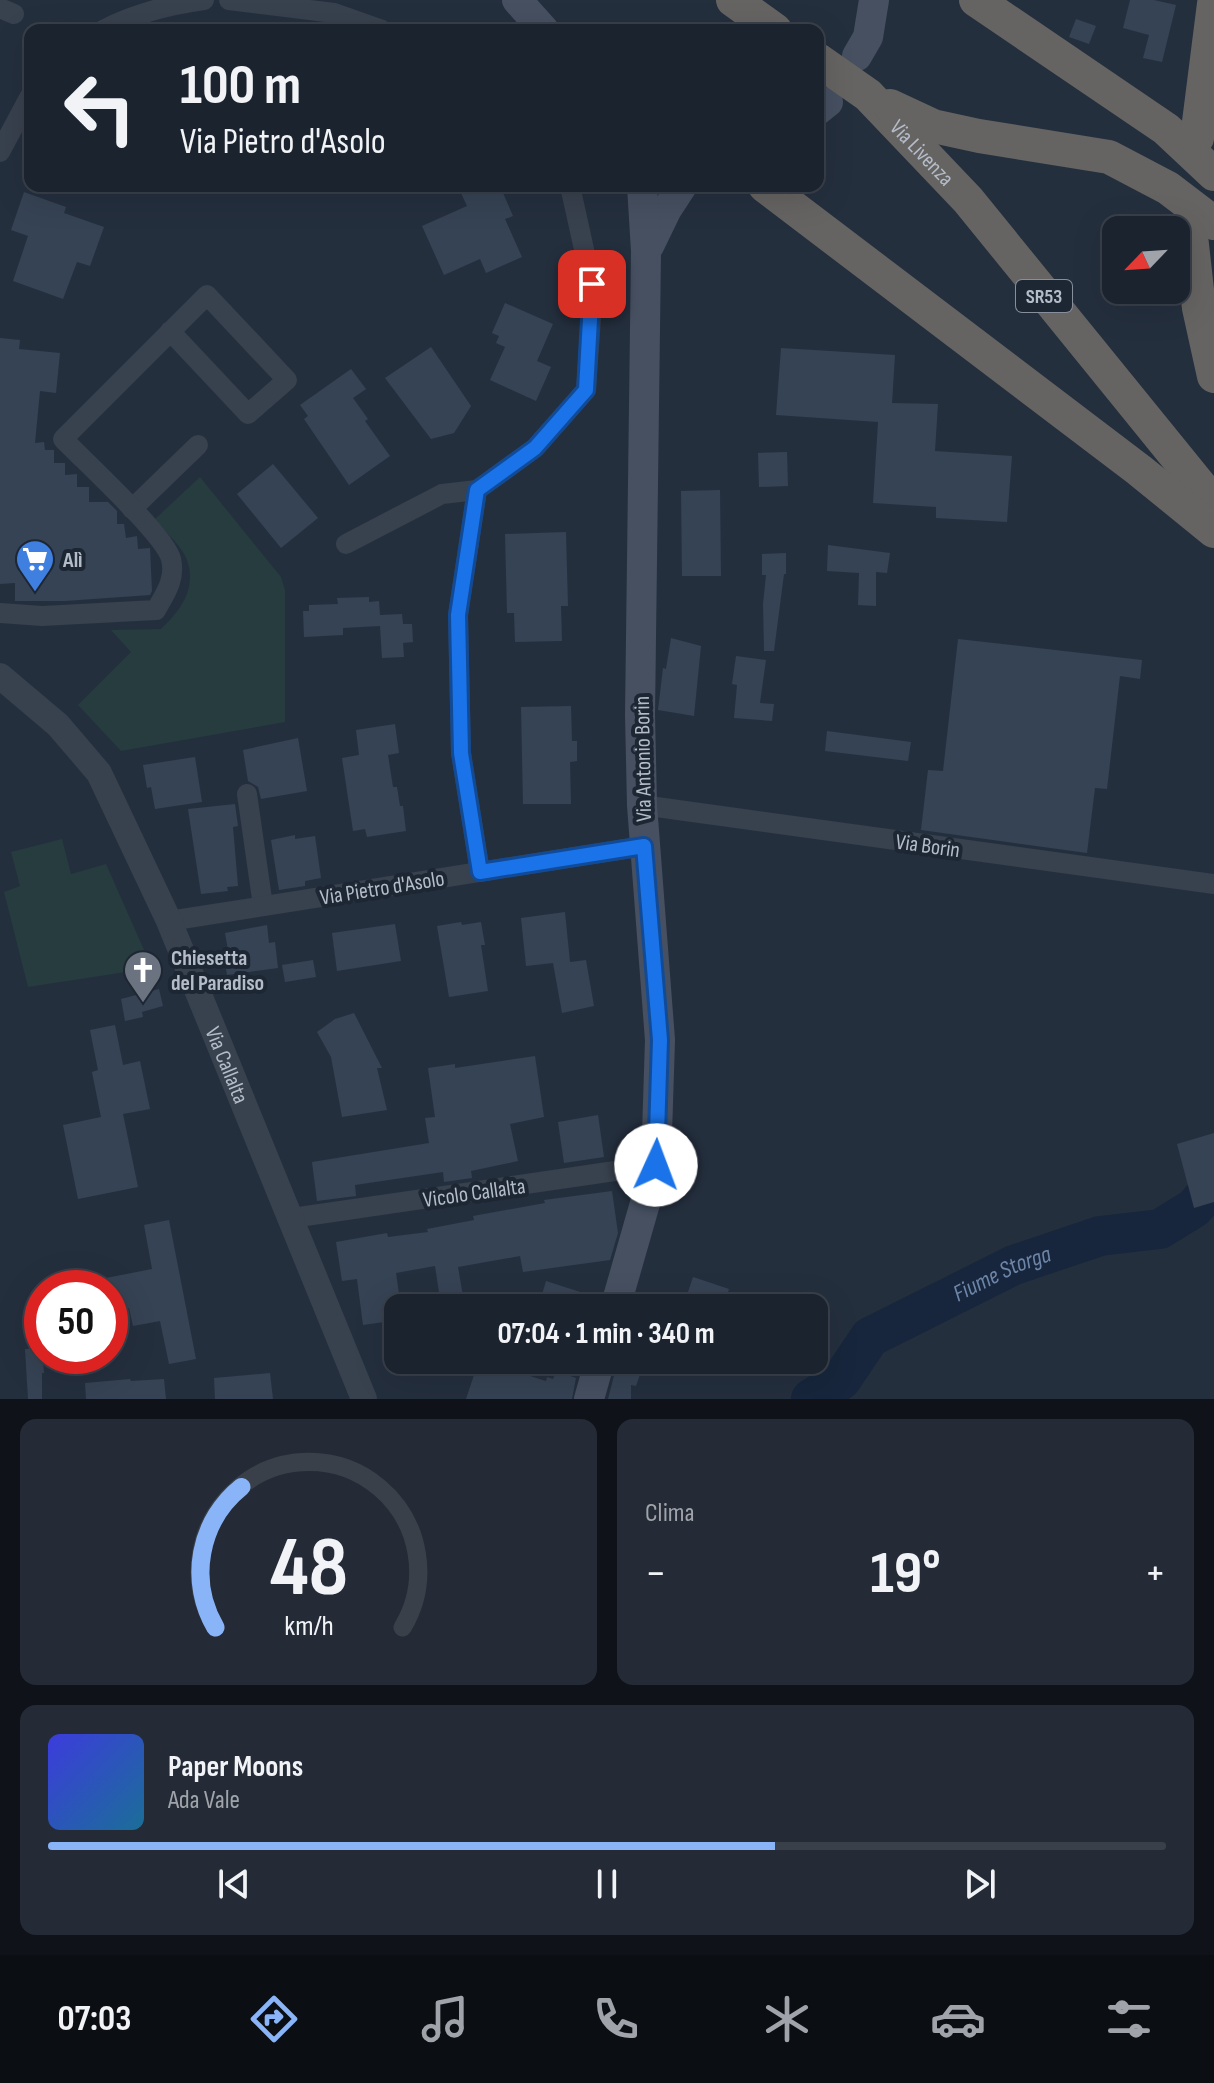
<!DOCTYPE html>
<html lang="it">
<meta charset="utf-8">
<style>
body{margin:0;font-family:"Sofia Sans Condensed",sans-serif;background:#242b36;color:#f1f3f6;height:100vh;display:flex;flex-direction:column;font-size:30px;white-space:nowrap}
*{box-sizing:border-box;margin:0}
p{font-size:26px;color:#a0a4aa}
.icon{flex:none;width:44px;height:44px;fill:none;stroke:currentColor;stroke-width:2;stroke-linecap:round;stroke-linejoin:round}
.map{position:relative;height:1399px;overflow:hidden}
.panel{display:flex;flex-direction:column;gap:20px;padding:20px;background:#0f1319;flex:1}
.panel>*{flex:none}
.hud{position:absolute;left:24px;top:24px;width:800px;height:168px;border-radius:16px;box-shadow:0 8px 32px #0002,0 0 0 2px #39404a;background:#1b232e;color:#f1f3f6;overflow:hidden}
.needle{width:52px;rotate:245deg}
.tools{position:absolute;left:1102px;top:216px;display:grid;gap:16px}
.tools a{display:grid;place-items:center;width:88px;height:88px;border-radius:16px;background:#1b232e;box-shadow:0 8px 32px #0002,0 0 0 2px #39404a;font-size:40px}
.speed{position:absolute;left:24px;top:1270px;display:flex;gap:16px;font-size:40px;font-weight:700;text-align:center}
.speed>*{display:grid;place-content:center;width:104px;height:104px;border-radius:50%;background:#1b232e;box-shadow:0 8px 32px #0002,0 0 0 2px #39404a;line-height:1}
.speed .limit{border:12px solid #d22;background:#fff;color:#111}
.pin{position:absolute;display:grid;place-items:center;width:68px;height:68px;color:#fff;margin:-34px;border-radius:16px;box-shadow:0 4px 12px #0006}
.me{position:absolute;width:88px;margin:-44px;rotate:2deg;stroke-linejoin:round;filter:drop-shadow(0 0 6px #0008)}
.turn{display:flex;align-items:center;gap:28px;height:168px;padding:0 24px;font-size:36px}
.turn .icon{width:104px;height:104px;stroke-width:2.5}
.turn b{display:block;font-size:56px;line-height:68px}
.big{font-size:60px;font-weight:700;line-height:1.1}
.panel .widget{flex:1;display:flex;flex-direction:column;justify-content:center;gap:12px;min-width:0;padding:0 28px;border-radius:16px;background:#242b36}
.panel .dial{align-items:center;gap:0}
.dial svg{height:208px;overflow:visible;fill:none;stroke:#39404a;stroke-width:7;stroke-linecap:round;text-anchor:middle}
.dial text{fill:#f1f3f6;stroke:none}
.song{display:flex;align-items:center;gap:24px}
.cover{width:96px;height:96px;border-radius:12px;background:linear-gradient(135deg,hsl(240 70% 55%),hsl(200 70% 35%))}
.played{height:8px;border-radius:4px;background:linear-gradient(90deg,#8ab4f8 65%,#39404a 65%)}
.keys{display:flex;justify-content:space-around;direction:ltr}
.heat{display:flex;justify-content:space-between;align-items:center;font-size:44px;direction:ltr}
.panel .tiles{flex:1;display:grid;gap:20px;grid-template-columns:1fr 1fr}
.widget:last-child{grid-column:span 2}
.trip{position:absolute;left:384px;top:1294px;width:444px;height:80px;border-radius:16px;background:#1b232e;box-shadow:0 8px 32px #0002,0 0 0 2px #39404a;font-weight:700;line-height:80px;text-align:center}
.menu{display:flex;height:128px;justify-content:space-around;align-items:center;background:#0b0e12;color:#a0a4aa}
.menu .icon{width:56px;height:56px}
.menu .current{color:#8ab4f8}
.menu b{font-size:36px;color:#f1f3f6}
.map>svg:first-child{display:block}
.green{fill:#263c3f}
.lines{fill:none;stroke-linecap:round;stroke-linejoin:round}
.river{stroke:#17263c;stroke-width:40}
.building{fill:#364354}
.minor{stroke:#38414e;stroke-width:20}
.tertiary{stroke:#38414e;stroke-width:26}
.secondary{stroke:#465061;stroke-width:30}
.trunk{stroke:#656462;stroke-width:34}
.route-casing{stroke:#114b97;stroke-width:20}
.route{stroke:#1a73e8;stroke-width:14}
.labels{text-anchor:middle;stroke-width:8;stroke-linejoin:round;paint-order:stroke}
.shield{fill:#1d2633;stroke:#878f9c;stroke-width:2}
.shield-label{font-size:20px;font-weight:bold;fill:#b4bcc9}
.street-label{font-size:22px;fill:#b4bcc9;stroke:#1d2633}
.poi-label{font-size:22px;font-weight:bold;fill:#b4bcc9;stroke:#1d2633;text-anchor:start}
.water-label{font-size:24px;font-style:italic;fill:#6d86a8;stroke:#1d2633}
</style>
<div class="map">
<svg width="1214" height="1399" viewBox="0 0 1214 1399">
<rect width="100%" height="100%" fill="#242f3e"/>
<g class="green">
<path d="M 200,477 L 281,577 L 285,590 L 285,722 L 121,751 L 78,705 L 131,652 L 111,630 L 161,629 C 180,611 197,589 187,560 C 182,546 164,531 155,519 Z"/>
<path d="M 62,839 L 71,874 L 106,864 L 152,968 L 28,987 L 4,892 L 20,886 L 11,852 Z"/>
</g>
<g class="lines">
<path class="river" id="s1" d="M 811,1399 L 841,1380 L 870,1337 L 1014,1265 L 1100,1236 L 1160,1229 L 1194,1208 L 1214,1185"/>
</g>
<g class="building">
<path d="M 1130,0 L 1154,0 L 1176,5 L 1162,62 L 1143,58 L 1149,35 L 1123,28 Z"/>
<path d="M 1076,19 L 1096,26 L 1089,44 L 1069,37 Z"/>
<path d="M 470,186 L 500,186 L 513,216 L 505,219 L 522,257 L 486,273 L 480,259 L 444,275 L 422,226 L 467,206 L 460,191 Z"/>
<path d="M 24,192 L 66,207 L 64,213 L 104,227 L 90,266 L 77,262 L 63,299 L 13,281 L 28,236 L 11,230 Z"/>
<path d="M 505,303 L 553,324 L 537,361 L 551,367 L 536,401 L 490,380 L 505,347 L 496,343 L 499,336 L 492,333 Z"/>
<path d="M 0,338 L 20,340 L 19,349 L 60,353 L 56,393 L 40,391 L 35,443 L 44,442 L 45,450 L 54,450 L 54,463 L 65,463 L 65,475 L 77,474 L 77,487 L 89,487 L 89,502 L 108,502 L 117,511 L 117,524 L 124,524 L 126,538 L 137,536 L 138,549 L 150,548 L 152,591 L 150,595 L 65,601 L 15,601 L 15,583 L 0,584 Z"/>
<path d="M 431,347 L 471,406 L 454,433 L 431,439 L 385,378 Z"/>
<path d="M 781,348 L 895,355 L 892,403 L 938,404 L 935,451 L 1012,456 L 1007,522 L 936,518 L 936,507 L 873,503 L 878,422 L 776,415 Z"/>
<path d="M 351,369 L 366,389 L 353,398 L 368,419 L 365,421 L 390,456 L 349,485 L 304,419 L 308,416 L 300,405 Z"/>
<path d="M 787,452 L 788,486 L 759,487 L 758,453 Z"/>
<path d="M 273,464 L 318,518 L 281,548 L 237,494 Z"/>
<path d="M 720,490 L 721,576 L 682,576 L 681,491 Z"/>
<path d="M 566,532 L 568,606 L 561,606 L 562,641 L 515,642 L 514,613 L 507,613 L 505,534 Z"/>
<path d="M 828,545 L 890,553 L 887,573 L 876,572 L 876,606 L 858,605 L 859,573 L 827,571 Z"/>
<path d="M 786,553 L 786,574 L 784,574 L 774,651 L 764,651 L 763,604 L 766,575 L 762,575 L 762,554 Z"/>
<path d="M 369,597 L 369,602 L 379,601 L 380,615 L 402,614 L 403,624 L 412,624 L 413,642 L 403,643 L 404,657 L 382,658 L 380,626 L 343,628 L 343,635 L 304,637 L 303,611 L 309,611 L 309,605 L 338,604 L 337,598 Z"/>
<path d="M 671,638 L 701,646 L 694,716 L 658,710 L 663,668 L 666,669 Z"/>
<path d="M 958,639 L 1142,660 L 1140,679 L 1120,676 L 1107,789 L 1095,788 L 1087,853 L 921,830 L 928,770 L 943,771 Z"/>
<path d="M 736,656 L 766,660 L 760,703 L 774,704 L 772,721 L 734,718 L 737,685 L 732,684 Z"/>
<path d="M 571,706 L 572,741 L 577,741 L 577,761 L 570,762 L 571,804 L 523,804 L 521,707 Z"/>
<path d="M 395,724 L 399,753 L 388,755 L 393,787 L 397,787 L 400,806 L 403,806 L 406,831 L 367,837 L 365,829 L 353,831 L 342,758 L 359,755 L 356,730 Z"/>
<path d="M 827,731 L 911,742 L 908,761 L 825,751 Z"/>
<path d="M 298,738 L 307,791 L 261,799 L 258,787 L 248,781 L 243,750 Z"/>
<path d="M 195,757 L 202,802 L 155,809 L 151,787 L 147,788 L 143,765 Z"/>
<path d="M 235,804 L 238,826 L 233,827 L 238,886 L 227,887 L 228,891 L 201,894 L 188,809 Z"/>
<path d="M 295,835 L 295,839 L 315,836 L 321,878 L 305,881 L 305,886 L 279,890 L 271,840 Z"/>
<path d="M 565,912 L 570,962 L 586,960 L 594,1006 L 562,1013 L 553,963 L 526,966 L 521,918 Z"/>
<path d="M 461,922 L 462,925 L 481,922 L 485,945 L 481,945 L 488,991 L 449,997 L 437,926 Z"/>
<path d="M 395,924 L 401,961 L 337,971 L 332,933 Z"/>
<path d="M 267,925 L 269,943 L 275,942 L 278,968 L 227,975 L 224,957 L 229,956 L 225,933 Z"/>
<path d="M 313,960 L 316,977 L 285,982 L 282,965 Z"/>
<path d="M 159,989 L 163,1006 L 142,1012 L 143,1017 L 125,1021 L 121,999 Z"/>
<path d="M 354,1013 L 382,1068 L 377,1068 L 387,1110 L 342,1117 L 331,1057 L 317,1032 L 335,1019 Z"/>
<path d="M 115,1025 L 123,1065 L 140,1061 L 150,1109 L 123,1114 L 138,1187 L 78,1199 L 63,1125 L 101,1117 L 92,1072 L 98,1070 L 90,1030 Z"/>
<path d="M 535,1056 L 544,1117 L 510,1124 L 518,1161 L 471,1171 L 472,1178 L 444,1182 L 443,1172 L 355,1185 L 356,1196 L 317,1201 L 312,1162 L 429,1143 L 425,1118 L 435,1117 L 428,1068 L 455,1064 L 455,1068 Z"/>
<path d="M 598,1115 L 604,1157 L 564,1163 L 558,1122 Z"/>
<path d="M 1214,1133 L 1214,1202 L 1194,1208 L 1177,1144 Z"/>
<path d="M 612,1191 L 618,1233 L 610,1260 L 523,1272 L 520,1256 L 458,1267 L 463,1296 L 440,1299 L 435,1266 L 396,1273 L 401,1308 L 398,1308 L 398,1320 L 363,1325 L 357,1279 L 342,1281 L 336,1242 L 387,1233 L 388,1237 L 428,1232 L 427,1229 L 474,1220 L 473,1216 L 545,1203 L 544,1200 Z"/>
<path d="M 169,1220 L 196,1359 L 169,1364 L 160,1321 L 133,1326 L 129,1308 L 113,1311 L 106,1278 L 152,1269 L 144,1225 Z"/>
<path d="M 693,1277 L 729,1289 L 723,1308 L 688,1308 L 690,1302 L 685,1301 Z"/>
<path d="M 546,1281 L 599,1298 L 598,1308 L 538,1308 Z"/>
<path d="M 42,1348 L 44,1373 L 42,1373 L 42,1399 L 28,1399 L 25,1349 Z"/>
<path d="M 479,1360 L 546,1381 L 547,1377 L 553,1379 L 556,1371 L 576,1378 L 572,1399 L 466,1399 Z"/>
<path d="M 618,1360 L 645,1360 L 636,1386 L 631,1385 L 631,1399 L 608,1399 Z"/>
<path d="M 270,1373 L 273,1399 L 215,1399 L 214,1378 Z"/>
<path d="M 130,1379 L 131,1381 L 164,1379 L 166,1399 L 86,1399 L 85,1383 Z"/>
</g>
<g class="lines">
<g class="minor">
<path d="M 229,0 L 334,13 L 382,30"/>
<path d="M 0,8 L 14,14"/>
<path d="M 103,30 C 135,13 168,5 204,0"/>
<path d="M 0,152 L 30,96"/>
<path d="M 132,509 L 198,445"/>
<path d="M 346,544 L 442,494 L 477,490"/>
<path d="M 0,613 L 42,616 L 156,610 C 165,594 176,579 171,559 C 165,535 84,461 63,439 L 207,295 L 287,380 L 248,414 L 170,331"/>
<path d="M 247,794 L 263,906"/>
<path d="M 642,805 L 1214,884"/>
<path d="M 480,872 L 461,753 L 458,615 L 477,490 L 535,448 L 586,390 L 593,290 L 570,186"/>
<path d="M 169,921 L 644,846"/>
<path d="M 292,1218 L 656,1165"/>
</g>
<path class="tertiary" id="s2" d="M 0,676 L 58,725 L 99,773 L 169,921 L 364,1399"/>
<g class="secondary">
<path d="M 517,0 L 544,30"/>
<path d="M 857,56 L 868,37 L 874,0"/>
<path d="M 818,110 L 828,102"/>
<path d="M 649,246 L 667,209 L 682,186"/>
<path d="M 615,1308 L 656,1165 L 660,1040 L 642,805 L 640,715 L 646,251 L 642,186"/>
<path d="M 589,1399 L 600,1360"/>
</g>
<g class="trunk">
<path d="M 733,0 L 775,30"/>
<path d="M 976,0 L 1166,129 L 1214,174"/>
<path id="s3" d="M 818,60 L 868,95 L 968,200 L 1214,503"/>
<path d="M 890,106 L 933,126 L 979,136 L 1109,157 L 1168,188 L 1214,223"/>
<path d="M 1197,138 L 1214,4"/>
<path d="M 765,186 L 1139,470 L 1214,531"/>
<path d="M 1190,227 L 1199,308 L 1214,376"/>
</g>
</g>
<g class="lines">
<g class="route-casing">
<path id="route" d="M 592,284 L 586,390 L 535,448 L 477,490 L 458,615 L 461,753 L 480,872 L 644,846 L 660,1040 L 656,1165"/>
</g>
<use href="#route" class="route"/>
</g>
<defs>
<g id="supermarket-pin" transform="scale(2)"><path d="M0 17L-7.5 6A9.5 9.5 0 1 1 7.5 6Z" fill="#3f7fe0" stroke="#1d2633"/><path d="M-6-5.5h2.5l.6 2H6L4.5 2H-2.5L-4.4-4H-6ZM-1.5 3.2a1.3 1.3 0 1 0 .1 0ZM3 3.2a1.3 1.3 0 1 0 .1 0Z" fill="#fff"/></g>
<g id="church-pin" transform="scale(2)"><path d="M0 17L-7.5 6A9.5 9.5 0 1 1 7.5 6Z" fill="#6b7280" stroke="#1d2633"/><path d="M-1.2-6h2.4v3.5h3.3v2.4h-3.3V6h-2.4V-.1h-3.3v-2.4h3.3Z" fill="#fff"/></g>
</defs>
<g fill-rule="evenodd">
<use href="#supermarket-pin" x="35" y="559"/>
<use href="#church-pin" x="143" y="970"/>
</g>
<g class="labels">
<rect class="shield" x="1016" y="280" width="56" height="32" rx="6"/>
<g class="shield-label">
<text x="1044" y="303">SR53</text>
</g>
<g class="street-label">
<text dy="8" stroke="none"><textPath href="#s3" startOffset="140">Via Livenza</textPath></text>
<text transform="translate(642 759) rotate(-91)" y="8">Via Antonio Borin</text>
<text transform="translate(928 845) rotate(8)" y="8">Via Borin</text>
<text transform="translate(382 887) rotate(-9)" y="8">Via Pietro d'Asolo</text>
<text dy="8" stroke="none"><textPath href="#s2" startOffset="458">Via Callalta</textPath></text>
<text transform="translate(474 1192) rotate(-8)" y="8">Vicolo Callalta</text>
</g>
<g class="poi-label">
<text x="63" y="567">Alì</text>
<text x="171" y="965">Chiesetta<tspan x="171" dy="25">del Paradiso</tspan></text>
</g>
<g class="water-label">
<text dy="8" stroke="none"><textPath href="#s1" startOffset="234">Fiume Storga</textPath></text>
</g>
</g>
</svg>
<div class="tools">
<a><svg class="needle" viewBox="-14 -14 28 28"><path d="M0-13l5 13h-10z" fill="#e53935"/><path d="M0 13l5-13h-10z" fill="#a0a4aa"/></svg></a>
</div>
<div class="speed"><div class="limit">50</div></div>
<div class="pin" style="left:592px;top:284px;background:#d93025"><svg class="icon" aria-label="arrive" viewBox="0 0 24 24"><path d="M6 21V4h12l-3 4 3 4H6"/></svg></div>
<svg class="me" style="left:656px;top:1165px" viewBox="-20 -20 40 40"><circle r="19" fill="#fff"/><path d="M0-13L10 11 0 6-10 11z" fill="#1a73e8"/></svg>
<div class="trip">07:04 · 1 min · 340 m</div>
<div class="hud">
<div class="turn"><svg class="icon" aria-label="left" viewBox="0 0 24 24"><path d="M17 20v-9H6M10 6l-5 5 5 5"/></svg><div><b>100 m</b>Via Pietro d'Asolo</div></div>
</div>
</div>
<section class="panel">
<div class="tiles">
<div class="widget dial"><svg viewBox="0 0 100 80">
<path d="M14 69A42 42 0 1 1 86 69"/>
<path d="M14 69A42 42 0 0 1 24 15" stroke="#8ab4f8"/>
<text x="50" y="56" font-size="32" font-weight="700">48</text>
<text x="50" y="72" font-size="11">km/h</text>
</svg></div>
<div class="widget"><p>Clima</p>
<div class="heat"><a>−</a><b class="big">19°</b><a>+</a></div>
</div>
<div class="widget">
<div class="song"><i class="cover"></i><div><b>Paper Moons</b><p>Ada Vale</p></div></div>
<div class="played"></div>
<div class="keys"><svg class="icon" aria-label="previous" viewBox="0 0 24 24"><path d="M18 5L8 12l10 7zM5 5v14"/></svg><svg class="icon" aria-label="pause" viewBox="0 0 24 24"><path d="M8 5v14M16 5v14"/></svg><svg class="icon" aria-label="next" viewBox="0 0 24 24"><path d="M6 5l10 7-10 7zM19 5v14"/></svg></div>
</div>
</div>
</section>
<nav class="menu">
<b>07:03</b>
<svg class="icon current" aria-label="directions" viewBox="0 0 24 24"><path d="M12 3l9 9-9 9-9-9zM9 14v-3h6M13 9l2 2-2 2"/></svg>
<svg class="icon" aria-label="music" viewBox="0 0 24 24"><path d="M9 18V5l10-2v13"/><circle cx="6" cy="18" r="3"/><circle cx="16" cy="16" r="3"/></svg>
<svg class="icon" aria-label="phone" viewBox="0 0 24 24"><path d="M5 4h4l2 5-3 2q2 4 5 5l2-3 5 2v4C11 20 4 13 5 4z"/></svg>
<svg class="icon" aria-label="climate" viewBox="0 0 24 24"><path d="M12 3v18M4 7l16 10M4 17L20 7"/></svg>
<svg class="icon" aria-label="car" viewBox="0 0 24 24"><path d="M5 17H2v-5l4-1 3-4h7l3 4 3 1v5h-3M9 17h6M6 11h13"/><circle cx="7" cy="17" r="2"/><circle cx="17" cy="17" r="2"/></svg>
<svg class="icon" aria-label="filters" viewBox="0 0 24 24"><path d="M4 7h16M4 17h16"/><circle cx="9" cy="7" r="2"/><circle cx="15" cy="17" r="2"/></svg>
</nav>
